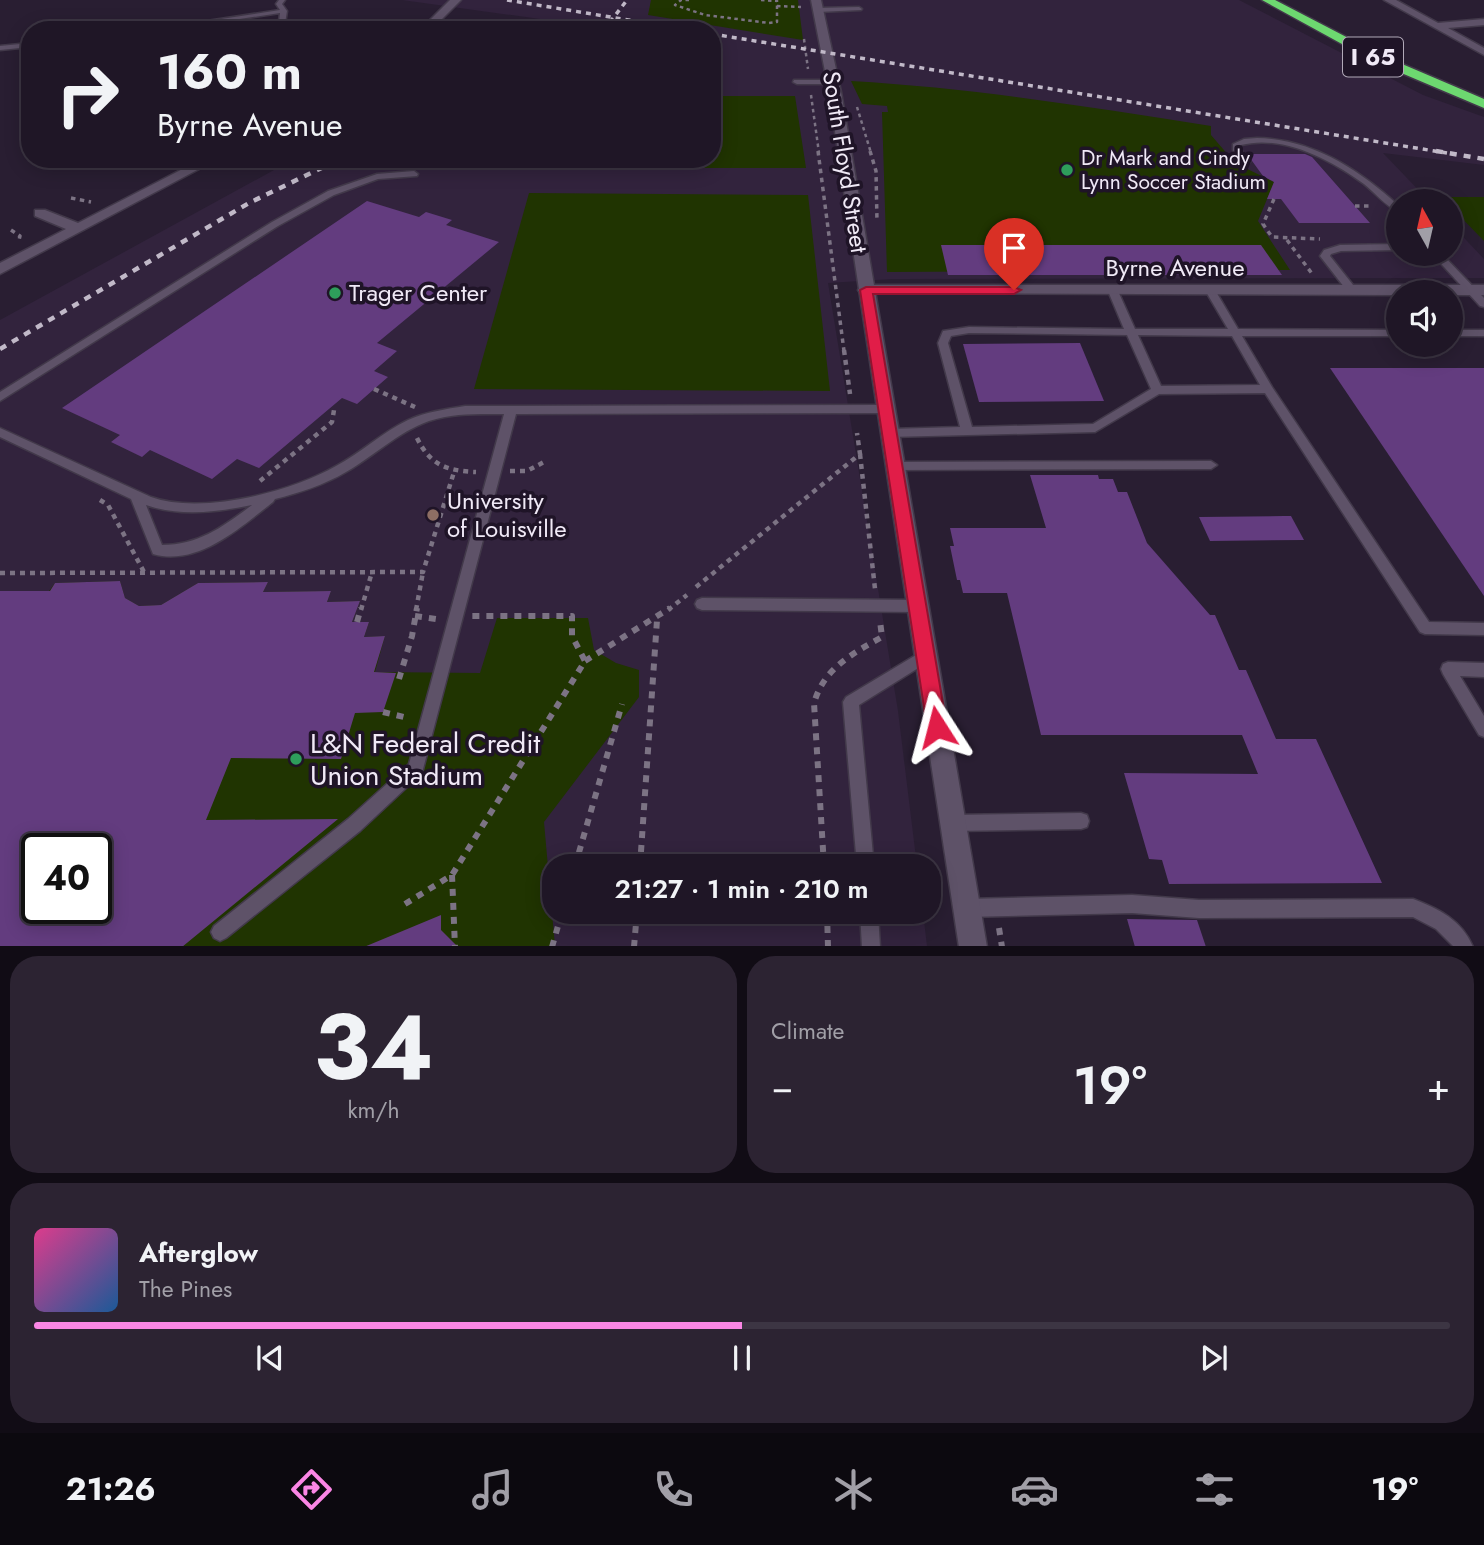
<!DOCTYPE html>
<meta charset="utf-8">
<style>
body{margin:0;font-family:Jost,sans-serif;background:#2c2332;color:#f1f3f6;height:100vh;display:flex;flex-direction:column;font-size:26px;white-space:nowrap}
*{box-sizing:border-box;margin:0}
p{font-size:23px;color:#a19fa7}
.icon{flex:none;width:38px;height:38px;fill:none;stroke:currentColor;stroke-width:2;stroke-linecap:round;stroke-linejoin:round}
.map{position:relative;height:946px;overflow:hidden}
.drawer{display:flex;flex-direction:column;gap:10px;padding:10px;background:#110c15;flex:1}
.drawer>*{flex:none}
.hud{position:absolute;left:21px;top:21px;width:700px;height:147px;border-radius:28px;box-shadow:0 4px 18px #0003,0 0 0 2px #3c3543;background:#1f1626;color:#f1f3f6;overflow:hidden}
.needle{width:46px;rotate:352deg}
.fabs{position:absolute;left:1386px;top:189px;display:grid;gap:14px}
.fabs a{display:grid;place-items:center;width:77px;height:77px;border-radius:50%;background:#1f1626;box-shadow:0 4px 18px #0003,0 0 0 2px #3c3543;font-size:35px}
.speed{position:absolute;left:21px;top:833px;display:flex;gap:14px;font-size:35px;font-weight:700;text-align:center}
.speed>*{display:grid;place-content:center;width:91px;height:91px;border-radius:50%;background:#1f1626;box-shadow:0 4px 18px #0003,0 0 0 2px #3c3543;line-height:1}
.speed .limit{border:4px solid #111;border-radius:10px;background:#fff;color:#111}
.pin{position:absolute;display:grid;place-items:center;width:60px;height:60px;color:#fff;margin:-72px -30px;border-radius:50% 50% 50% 0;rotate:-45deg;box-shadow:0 0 7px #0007}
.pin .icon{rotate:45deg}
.me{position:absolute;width:77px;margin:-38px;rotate:351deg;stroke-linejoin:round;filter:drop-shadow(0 0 5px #0008)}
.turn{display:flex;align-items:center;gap:24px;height:147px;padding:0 21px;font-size:32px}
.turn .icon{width:91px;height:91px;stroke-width:2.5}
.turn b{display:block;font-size:49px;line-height:60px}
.big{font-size:52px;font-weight:600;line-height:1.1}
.drawer .card{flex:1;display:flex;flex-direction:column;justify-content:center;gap:10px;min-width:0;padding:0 24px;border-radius:28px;background:#2c2332}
.drawer .dial{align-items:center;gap:0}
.dial b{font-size:91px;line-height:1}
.song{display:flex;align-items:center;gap:21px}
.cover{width:84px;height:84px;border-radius:10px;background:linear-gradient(135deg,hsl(330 70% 55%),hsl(210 70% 35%))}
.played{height:7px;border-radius:4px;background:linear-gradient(90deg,#fb86e5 50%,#3c3543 50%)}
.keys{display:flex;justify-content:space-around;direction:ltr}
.heat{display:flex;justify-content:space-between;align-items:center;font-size:38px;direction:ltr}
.drawer .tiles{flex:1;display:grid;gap:10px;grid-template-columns:1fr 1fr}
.card:last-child{grid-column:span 2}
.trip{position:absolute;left:542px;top:854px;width:399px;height:70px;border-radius:28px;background:#1f1626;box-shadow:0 4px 18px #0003,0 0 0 2px #3c3543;font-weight:600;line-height:70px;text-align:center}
.tab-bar{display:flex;height:112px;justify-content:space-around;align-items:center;background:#0c090f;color:#a19fa7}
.tab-bar .icon{width:49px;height:49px}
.tab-bar .current{color:#fb86e5}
.tab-bar b{font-size:32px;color:#f1f3f6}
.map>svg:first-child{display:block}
.built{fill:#32233d;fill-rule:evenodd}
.green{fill:#203401;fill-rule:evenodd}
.building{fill:#633c7f;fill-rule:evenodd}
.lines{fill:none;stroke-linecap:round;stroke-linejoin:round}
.service-casing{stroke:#42394a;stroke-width:3}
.minor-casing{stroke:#42394a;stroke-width:3}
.tertiary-casing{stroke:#42394a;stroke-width:3}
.motorway-casing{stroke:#42394a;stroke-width:3}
.path-far3{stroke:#7c7384;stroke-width:2.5;stroke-dasharray:3.5 3.5;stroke-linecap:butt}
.path-far2{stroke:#7c7384;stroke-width:3.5;stroke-dasharray:4.5 4.5;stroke-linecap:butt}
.path-far1{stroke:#7c7384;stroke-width:4.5;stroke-dasharray:5 5;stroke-linecap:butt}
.path{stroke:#7c7384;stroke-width:6;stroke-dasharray:7 7;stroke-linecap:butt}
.service{fill:#5e5268;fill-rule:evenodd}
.minor{fill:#5e5268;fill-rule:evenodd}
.tertiary{fill:#5e5268;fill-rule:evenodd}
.motorway{fill:#6dd870;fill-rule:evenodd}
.rail-far1{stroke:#c1b9c8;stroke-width:3.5;stroke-dasharray:5 5;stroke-linecap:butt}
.rail{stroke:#c1b9c8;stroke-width:4.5;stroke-dasharray:7 7;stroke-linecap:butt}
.route{fill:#e11d48;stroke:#92132f;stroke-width:2}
.leisure-dot{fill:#2e9e5b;stroke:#1f1427;stroke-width:2.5}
.education-dot{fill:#8d6e63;stroke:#1f1427;stroke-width:2.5}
.labels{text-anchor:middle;stroke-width:7;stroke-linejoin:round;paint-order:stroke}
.far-poi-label{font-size:21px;fill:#f0e9f6;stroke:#1f1427;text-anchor:start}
.shield{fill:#1f1427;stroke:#b1a9b8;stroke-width:2}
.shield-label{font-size:23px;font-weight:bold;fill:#f0e9f6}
.street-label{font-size:24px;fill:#f0e9f6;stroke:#1f1427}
.poi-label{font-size:24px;fill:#f0e9f6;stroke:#1f1427;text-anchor:start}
.near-poi-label{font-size:28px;fill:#f0e9f6;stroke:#1f1427;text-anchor:start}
</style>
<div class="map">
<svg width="1484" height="947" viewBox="0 0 1484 947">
<rect width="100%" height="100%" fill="#291e32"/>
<path class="built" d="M 402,0 L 1239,0 L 1423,95 L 1484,117 L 1484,165 L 1383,153 L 1429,201 L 1398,201 L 1398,254 L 1451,254 L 1451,224 L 1484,259 L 1484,278 L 892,279 L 828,283 L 898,711 L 917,866 L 555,866 L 555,912 L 923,912 L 927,946 L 0,947 L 0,320 L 294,159 L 712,159 L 712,30 L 531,30 L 547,20 ZM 37,849 L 96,849 L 96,908 L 37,908 Z"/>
<g class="green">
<path d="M 651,0 L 798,0 L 803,40 L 648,15 Z"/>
<path d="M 851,81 C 973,88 1091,107 1211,126 L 1211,135 L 1235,163 L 1274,182 L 1258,221 L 1290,270 L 887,272 L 882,112 L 888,112 L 887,106 L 862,104 Z"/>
<path d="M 712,96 L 795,96 L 806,168 L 507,168 L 510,159 L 712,159 Z"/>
<path d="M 529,193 L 808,195 L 830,391 L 474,389 Z"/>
<path d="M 1440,197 L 1484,197 L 1484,241 L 1451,207 L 1451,201 L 1445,201 Z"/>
<path d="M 120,581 L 125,598 L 139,606 L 161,605 L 198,583 L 268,582 L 263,592 L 331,591 L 327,602 L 360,601 L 352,622 L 369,622 L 364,637 L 385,636 L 375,672 L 480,673 L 497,618 L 588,618 L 594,650 L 616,663 L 639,670 L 639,697 L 544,822 L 555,946 L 0,946 L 0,591 L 49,591 L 55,583 ZM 37,849 L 96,849 L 96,908 L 37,908 Z"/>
</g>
<g class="building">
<path d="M 1247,154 L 1305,154 L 1312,157 L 1370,223 L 1299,223 L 1281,199 L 1267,199 L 1274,182 L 1263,176 Z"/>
<path d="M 367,201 L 419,217 L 426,212 L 452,220 L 446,225 L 499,242 L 377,343 L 397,351 L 374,371 L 388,377 L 357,404 L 342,398 L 259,468 L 237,459 L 212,479 L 150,450 L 142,457 L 111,442 L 120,435 L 62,408 Z"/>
<path d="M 941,245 L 1261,245 L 1282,275 L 948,275 Z"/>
<path d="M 1080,343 L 1104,401 L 979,402 L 963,344 Z"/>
<path d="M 1330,368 L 1484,368 L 1484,596 Z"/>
<path d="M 1030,475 L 1098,475 L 1099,479 L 1113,479 L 1118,492 L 1127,492 L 1147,543 L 1210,615 L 1215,615 L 1239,670 L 1246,670 L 1276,739 L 1316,739 L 1382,883 L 1169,884 L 1162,860 L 1149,859 L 1124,773 L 1258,774 L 1242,735 L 1041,735 L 1007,593 L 963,593 L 960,580 L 957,580 L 950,546 L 954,546 L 950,528 L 1046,528 Z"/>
<path d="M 1284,516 L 1291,516 L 1304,540 L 1210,541 L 1199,517 Z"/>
<path d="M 120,581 L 125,598 L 139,606 L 161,605 L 198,583 L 268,582 L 263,592 L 331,591 L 327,602 L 360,601 L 352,622 L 369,622 L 364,637 L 385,636 L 374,672 L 396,673 L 383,712 L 355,713 L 341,759 L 231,758 L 206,820 L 338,819 L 182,947 L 0,947 L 0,591 L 50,591 L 55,583 ZM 37,849 L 96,849 L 96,908 L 37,908 Z"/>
<path d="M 441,915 L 441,930 L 458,947 L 364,947 Z"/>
<path d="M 1127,919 L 1197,920 L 1206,947 L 1135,947 Z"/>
</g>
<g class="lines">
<g class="service-casing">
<g id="service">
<path d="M 279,0 L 285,0 L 282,4 L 287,11 L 284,30 L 278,30 L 280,13 L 167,30 L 148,30 L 280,10 L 276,4 Z"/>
<path d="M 859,7 L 862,9 L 861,10 L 818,12 L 815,10 L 818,8 Z"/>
<path d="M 30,43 L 30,47 L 0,50 L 0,46 Z"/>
<path d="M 794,80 L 833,80 L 837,82 L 833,84 L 797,84 L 793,82 Z"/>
<path d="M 1257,138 C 1312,139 1358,169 1398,205 L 1398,212 C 1386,206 1375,193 1364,184 C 1331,160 1283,134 1241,145 L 1241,150 L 1250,162 L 1243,164 L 1233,150 L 1233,144 L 1244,139 Z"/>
<path d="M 414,171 L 418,174 L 417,176 L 378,179 L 334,195 L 278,226 L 0,401 L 0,392 L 272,222 L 328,191 L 377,174 Z"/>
<path d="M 1398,244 L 1398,250 L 1341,251 L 1331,254 L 1330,256 L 1357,290 L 1352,293 L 1348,292 L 1320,256 L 1324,250 L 1340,245 Z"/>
<path d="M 1432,254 L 1442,254 L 1484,298 L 1484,307 L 1480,306 Z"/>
<path d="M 1210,287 L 1215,290 L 1238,329 L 1398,330 L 1398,336 L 1242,336 L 1272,387 L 1429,622 L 1484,623 L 1484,635 L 1425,634 L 1420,632 L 1265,393 L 1159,394 L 1095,432 L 889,437 L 883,433 L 889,429 L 960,427 L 938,343 L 943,331 L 969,327 L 1124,329 L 1108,291 L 1113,288 L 1118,291 L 1135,329 L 1228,329 L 1205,290 ZM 969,333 L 1127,335 L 1151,389 L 1093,424 L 972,427 L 948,343 L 951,336 ZM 1138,335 L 1232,336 L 1260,385 L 1161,386 Z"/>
<rect x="1451" y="330" width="33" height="6"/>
<path d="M 885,405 L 891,409 L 885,413 L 516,414 L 422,773 L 360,831 L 226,938 L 220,941 L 214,938 L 211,932 L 214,926 L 348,819 L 409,764 L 504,414 C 479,414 453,413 429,421 C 398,432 374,456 346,472 C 324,485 299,493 275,499 L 273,502 C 241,527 198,567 153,554 L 131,499 L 0,437 L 0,428 L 151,497 C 202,515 290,492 336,466 C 361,453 382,432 408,420 C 426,412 446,409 465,406 ZM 146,505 C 181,517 217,512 252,505 C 224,526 199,545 162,545 Z"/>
<path d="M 1211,461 L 1217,465 L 1211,469 L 895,470 L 889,466 L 895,462 Z"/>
<path d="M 702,598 L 917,600 L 922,602 L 924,606 L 922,610 L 917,612 L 702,610 L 697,608 L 695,604 L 697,600 Z"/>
<path d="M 926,649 L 931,650 L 933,655 L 931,660 L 859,705 L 874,866 L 857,866 L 843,702 L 846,697 Z"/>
<path d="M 1448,662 L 1484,663 L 1484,677 L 1460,676 L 1484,716 L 1484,737 L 1479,735 L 1443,674 L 1441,669 L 1443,664 Z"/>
<path d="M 1081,813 L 1087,815 L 1089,821 L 1087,827 L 1081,829 L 953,831 L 947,829 L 945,823 L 947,817 L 953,815 Z"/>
<path d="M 1132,895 L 1199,900 L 1413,899 C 1439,909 1462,920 1473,947 L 1454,947 L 1436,929 L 1413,917 L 1199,918 L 1132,913 L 967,917 L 961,914 L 958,908 L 961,902 L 967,899 Z"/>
<path d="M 860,912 L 878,912 L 880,947 L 862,947 Z"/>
</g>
</g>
<g class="minor-casing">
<g id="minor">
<path d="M 450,0 L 461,0 L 431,30 L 420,30 Z"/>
<path d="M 1384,0 L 1396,0 L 1438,23 L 1484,19 L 1484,25 L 1448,28 L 1484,48 L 1484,55 Z"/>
<path d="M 202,159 L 218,159 L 0,274 L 0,263 L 66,229 L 35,216 L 35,210 L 45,210 L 78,223 Z"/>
<path d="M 866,285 L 1484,285 L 1484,295 L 1451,295 L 1451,292 L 1398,292 L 1398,295 L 860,293 L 858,290 L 860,287 Z"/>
</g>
</g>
<g class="tertiary-casing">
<path id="tertiary" d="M 811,0 L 821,0 L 841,92 L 987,947 L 959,947 L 829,92 Z"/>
</g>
<g class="motorway-casing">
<path id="motorway" d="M 1262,0 L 1275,0 L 1381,55 L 1484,99 L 1484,108 L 1373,61 Z"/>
</g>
<g class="path-far3">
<path d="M 689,0 L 681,0 L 675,5 L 705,15 L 769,23 L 777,22 L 777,0"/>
<path d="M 761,0 L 777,1"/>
<path d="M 777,6 L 801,7"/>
<path d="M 804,39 L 808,69"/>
<path d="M 811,95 L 819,153"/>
<path d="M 857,107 L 871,153"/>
</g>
<g class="path-far2">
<path d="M 818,151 L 844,351"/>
<path d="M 870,151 L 876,171 L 877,222"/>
<path d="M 71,198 L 91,202"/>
<path d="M 1274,199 L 1263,224 L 1272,237 L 1320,239"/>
<path d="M 1355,206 L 1371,206"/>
<path d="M 11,230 L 20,236 L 19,240"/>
<path d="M 1287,240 L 1313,275"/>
</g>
<g class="path-far1">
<path d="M 844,350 L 850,394"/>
<path d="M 374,389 L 415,407"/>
<path d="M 417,438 C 430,465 447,471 476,472"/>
<path d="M 860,454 L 875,589"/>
<path d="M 510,471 L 527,471 L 544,462"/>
<path d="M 260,481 L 332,422 L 334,410"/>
<path d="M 100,500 L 108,505 L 144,572"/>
<path d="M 0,573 L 423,572 L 454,472"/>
<path d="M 696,587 L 860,454 L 857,433"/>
<path d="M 361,610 L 372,572"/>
<path d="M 416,610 L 423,572"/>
<path d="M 668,610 L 687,595"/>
</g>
<g class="path">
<path d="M 415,616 L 436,619"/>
<path d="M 357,622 L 361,608"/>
<path d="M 585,661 L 670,608"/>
<path d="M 399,679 L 412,636 L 417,608"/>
<path d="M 383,712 L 408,718"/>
<path d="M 575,866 L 622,704"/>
<path d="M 640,866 L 657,620"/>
<path d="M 824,866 L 814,703 C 824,668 852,654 882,637 L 880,621"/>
<path d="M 452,875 L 455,947"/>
<path d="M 405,904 L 452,875 L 585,661 L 572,636 L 572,616 L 472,616"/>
<path d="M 827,912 L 828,947"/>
<path d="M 999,928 L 1002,947"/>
<path d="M 552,947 L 562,912"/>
<path d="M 634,947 L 637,912"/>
</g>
<use href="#service" class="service"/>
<use href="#minor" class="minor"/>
<use href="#tertiary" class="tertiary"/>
<use href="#motorway" class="motorway"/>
<g class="rail-far1">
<path d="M 507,0 L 689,30"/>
<path d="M 604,30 L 627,0"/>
<path d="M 712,34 L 1447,153"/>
</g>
<g class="rail">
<path d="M 1436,151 L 1484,159"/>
<path d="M 0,349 L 249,203 L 340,159"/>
</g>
</g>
<path class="route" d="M 866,287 L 1014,287 L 1021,290 L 1014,294 L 873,294 L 947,727 L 944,734 L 937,737 L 930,734 L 927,727 L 860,290 Z"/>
<g class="leisure-dot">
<circle cx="1067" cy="170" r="7"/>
<circle cx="335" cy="293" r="7"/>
<circle cx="296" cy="759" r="7"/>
</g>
<circle class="education-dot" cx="433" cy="515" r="7"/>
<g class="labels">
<g class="far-poi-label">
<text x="1081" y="165">Dr Mark and Cindy<tspan x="1081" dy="24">Lynn Soccer Stadium</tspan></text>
</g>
<rect class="shield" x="1343" y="37.5" width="60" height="39" rx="5"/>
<g class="shield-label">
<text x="1373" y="65">I 65</text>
</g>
<g class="street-label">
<text transform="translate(845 162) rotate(81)" y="8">South Floyd Street</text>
<text x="1175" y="276">Byrne Avenue</text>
</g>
<g class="poi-label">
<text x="349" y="301">Trager Center</text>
<text x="447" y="509">University<tspan x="447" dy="28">of Louisville</tspan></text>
</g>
<g class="near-poi-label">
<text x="310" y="753">L&amp;N Federal Credit<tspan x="310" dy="32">Union Stadium</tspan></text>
</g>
</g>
</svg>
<div class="fabs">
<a><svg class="needle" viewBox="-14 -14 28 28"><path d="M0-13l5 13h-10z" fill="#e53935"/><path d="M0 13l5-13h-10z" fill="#a19fa7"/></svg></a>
<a><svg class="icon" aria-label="sound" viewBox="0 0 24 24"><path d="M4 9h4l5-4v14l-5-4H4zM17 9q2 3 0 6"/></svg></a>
</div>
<div class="speed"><div class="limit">40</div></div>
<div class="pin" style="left:1014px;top:290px;background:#d93025"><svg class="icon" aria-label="arrive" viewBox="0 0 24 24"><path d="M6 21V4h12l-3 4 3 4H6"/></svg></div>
<svg class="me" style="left:937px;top:727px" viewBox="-20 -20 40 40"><path d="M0-17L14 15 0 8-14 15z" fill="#e11d48" stroke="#fff" stroke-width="4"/></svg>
<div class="trip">21:27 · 1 min · 210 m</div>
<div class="hud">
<div class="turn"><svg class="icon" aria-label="right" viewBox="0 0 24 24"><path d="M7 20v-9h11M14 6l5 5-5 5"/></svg><div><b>160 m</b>Byrne Avenue</div></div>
</div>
</div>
<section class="drawer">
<div class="tiles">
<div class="card dial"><b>34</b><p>km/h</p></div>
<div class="card"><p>Climate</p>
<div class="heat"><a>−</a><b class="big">19°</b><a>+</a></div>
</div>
<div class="card">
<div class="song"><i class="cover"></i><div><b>Afterglow</b><p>The Pines</p></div></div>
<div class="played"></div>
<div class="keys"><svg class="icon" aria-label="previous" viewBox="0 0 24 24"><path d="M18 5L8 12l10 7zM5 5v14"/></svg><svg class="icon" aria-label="pause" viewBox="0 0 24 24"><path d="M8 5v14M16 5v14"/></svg><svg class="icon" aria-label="next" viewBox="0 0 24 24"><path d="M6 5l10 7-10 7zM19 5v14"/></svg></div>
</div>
</div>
</section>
<nav class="tab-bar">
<b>21:26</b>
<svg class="icon current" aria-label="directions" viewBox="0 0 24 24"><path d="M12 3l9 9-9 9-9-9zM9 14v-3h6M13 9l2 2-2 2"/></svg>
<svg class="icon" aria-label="music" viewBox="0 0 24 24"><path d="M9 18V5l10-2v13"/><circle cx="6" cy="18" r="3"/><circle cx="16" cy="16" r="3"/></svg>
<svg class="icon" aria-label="phone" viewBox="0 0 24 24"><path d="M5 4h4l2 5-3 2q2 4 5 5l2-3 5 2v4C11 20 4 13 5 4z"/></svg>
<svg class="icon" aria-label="climate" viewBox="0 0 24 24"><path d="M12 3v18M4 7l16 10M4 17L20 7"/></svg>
<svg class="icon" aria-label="car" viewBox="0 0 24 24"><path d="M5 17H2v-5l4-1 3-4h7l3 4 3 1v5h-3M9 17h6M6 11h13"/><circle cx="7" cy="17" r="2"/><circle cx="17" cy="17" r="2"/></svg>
<svg class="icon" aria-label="filters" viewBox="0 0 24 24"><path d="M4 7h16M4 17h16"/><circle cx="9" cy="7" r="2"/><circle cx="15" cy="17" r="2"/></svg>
<b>19°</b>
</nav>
